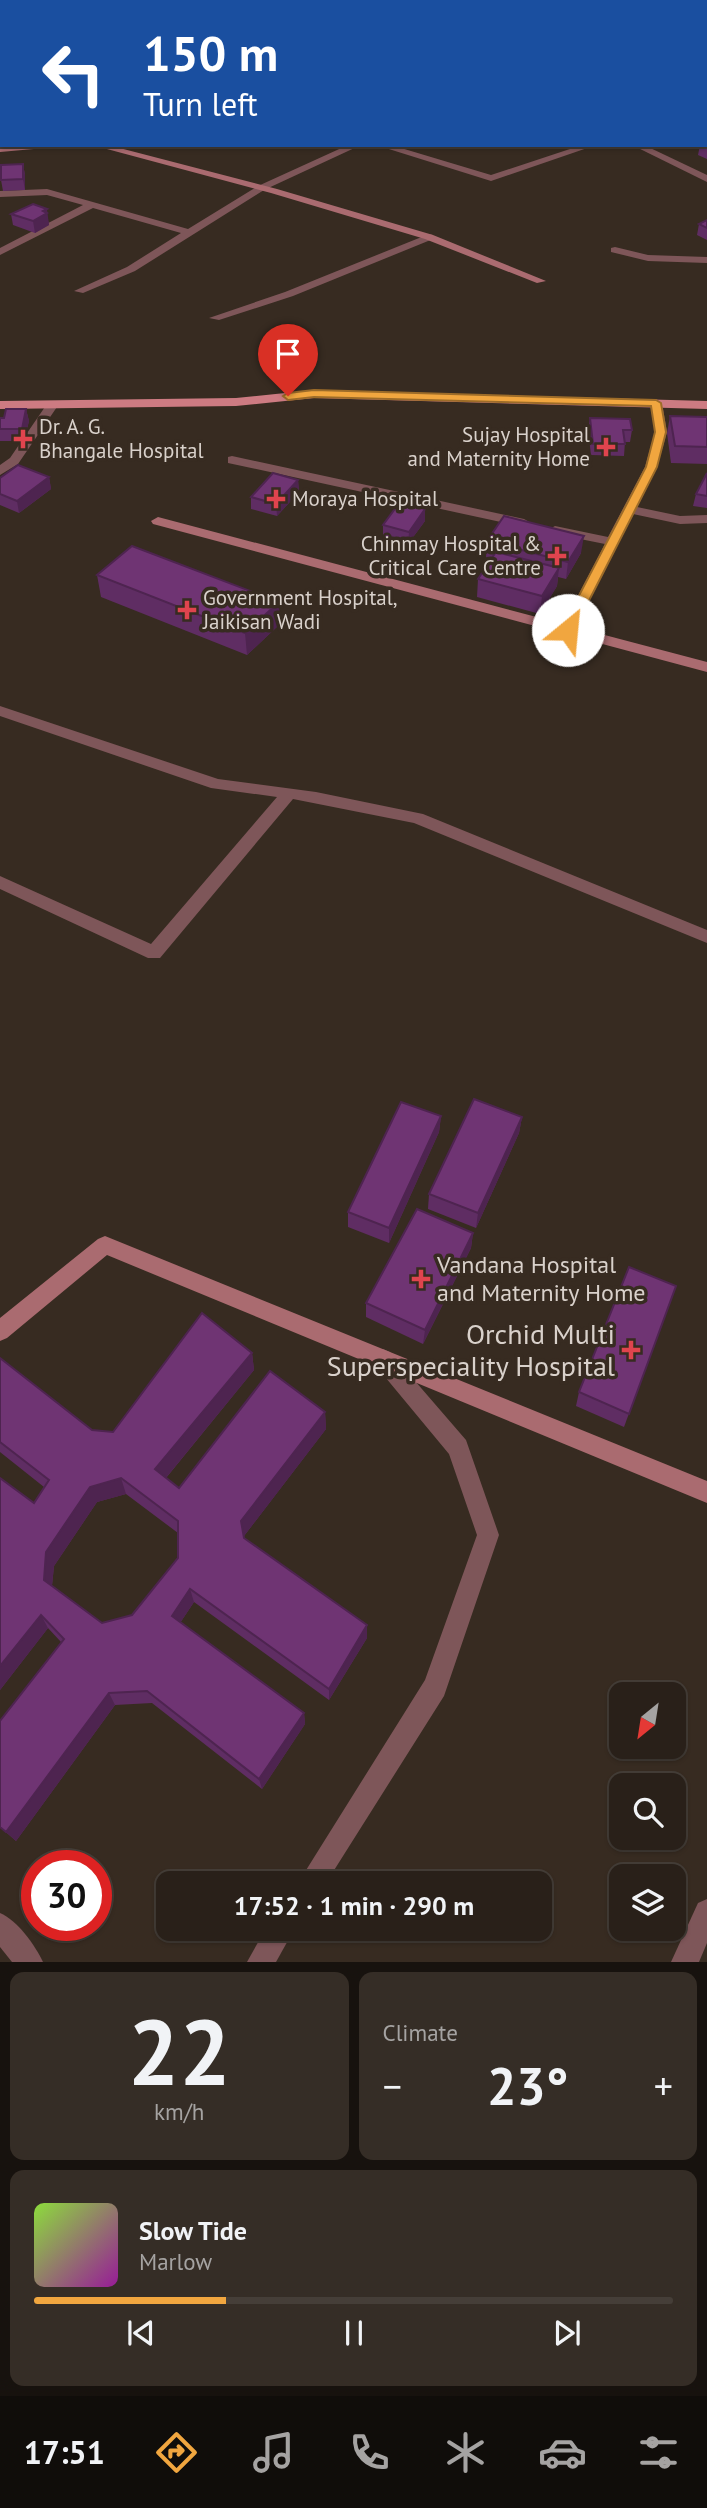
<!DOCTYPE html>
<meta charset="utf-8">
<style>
body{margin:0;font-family:"PT Sans",sans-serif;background:#352d26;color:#f1f3f6;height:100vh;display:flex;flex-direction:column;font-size:26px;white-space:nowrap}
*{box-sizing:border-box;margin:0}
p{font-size:23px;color:#a5a3a2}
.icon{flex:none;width:38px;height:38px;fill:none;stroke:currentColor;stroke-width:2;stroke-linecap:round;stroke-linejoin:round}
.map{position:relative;height:1962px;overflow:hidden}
.details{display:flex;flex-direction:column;gap:10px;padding:10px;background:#17120e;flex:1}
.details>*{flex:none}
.top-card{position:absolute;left:0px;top:0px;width:707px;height:147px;box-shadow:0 2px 5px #0004,0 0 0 2px #453e38;background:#1a4fa0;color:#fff;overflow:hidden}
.needle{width:46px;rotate:210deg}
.controls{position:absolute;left:609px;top:1682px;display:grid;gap:14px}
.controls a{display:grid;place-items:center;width:77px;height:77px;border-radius:14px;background:#292019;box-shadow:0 2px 5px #0004,0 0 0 2px #453e38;font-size:35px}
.speed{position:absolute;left:21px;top:1850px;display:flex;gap:14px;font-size:35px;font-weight:700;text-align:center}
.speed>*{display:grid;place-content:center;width:91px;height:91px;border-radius:50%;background:#292019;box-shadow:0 2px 5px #0004,0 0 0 2px #453e38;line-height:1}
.speed .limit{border:10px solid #d22;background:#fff;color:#111}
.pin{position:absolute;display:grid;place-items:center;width:60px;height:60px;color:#fff;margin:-72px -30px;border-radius:50% 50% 50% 0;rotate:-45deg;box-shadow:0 0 7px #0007}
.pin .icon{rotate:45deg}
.me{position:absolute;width:77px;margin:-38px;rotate:28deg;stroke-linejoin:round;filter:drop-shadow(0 0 5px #0008)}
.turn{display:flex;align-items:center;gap:24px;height:147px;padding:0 28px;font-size:32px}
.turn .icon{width:91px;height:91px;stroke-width:2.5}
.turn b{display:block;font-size:49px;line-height:60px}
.big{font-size:52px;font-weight:600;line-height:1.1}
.details .tile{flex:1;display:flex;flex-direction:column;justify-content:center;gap:10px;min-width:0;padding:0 24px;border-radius:14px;background:#352d26}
.details .dial{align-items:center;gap:0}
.dial b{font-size:91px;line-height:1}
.song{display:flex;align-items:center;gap:21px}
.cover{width:84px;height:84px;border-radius:10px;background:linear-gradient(135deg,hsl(90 70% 55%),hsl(300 70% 35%))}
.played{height:7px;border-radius:4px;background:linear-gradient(90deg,#f1a63f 30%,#453e38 30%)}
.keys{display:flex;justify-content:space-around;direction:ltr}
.heat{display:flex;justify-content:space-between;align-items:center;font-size:38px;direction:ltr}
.details .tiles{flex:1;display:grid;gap:10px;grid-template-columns:1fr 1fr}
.tile:last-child{grid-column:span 2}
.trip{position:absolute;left:156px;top:1871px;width:396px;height:70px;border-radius:14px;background:#292019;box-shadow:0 2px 5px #0004,0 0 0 2px #453e38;font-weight:600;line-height:70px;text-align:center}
.dock{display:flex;height:112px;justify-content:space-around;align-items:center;background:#100d0a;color:#a5a3a2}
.dock .icon{width:49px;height:49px}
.dock .selected{color:#f1a63f}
.dock b{font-size:32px;color:#f1f3f6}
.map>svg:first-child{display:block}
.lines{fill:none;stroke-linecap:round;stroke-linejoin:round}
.street{fill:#7e5659;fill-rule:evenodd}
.secondary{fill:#aa6b70;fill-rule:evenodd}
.primary{fill:#cd7b82;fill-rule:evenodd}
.wall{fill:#5f2d63;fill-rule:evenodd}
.shaded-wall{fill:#4e2450}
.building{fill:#6f3473;stroke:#4e2450;stroke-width:2;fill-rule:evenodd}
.route{fill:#f1a63f;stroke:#9d6c29;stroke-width:2}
.health-dot{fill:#e0444e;stroke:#372b21;stroke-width:2.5}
.labels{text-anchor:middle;stroke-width:7;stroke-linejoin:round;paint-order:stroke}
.far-poi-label{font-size:21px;fill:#d9d1cb;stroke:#372b21;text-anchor:start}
.poi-label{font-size:24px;fill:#d9d1cb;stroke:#372b21;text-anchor:start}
.near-poi-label{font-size:28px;fill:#d9d1cb;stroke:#372b21;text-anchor:end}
</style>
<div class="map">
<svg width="707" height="1962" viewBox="0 0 707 1962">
<rect width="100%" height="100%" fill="#372b21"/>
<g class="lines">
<g class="street">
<path d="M 329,0 L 341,0 L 343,2 L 330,2 Z"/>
<path d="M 526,0 L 543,2 L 527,2 Z"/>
<rect x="705" y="35" width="2" height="4"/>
<rect x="0" y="63" width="2" height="6"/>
<rect x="705" y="104" width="2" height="6"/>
<path d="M 348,145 L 361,145 L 264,190 L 135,271 L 83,293 L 74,291 L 127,267 L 181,233 L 93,208 L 0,255 L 0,248 L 83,205 L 47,195 L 0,197 L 0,191 L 47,189 L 188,229 L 258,186 Z"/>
<path d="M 376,145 L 391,145 L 491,175 L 582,145 L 596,145 L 491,181 Z"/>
<path d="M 632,145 L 644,145 L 707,175 L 707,182 Z"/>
<path d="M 429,234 L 433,235 L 433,239 L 293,296 L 219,320 L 209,318 L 285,292 Z"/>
<path d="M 615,247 L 648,255 L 707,257 L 707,263 L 648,261 L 611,252 L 611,248 Z"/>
<path d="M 656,399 L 662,403 L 667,432 L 657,467 L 637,507 L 680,516 L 707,515 L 707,523 L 680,524 L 633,514 L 574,630 L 567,634 L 562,633 L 560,630 L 605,544 L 550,533 L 548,530 L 555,526 L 608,537 L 645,467 L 655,432 L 650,403 Z"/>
<path d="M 49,401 L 59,404 L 18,464 L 0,475 L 0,465 L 10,458 Z"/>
<path d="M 232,456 L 524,519 L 531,523 L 524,527 L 228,463 L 228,457 Z"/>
<path d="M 0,706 L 218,779 L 316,792 L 423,814 L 707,930 L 707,943 L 414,823 L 293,799 L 160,958 L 148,958 L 0,889 L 0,876 L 151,944 L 277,797 L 211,788 L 0,716 Z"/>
<path d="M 383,1349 L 390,1352 L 466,1440 L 499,1535 L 444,1696 L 326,1883 L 298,1883 L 425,1680 L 477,1535 L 449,1454 L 376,1366 L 372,1359 L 376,1352 Z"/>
<path d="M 707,1899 L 707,1943 L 699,1962 L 671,1962 L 698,1903 Z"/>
<path d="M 0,1913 C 17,1920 35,1945 43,1962 L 12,1962 L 0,1947 Z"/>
<path d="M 266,1928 L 295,1928 L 276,1962 L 247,1962 Z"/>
</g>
<g class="secondary">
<path d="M 175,0 L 192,2 L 176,2 Z"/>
<path d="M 231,0 L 240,0 L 229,2 Z"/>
<path d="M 480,0 L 488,0 L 478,2 Z"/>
<path d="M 49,145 L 45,148 L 0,152 L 0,146 Z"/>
<path d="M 92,145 L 108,145 L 277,189 L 433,235 L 546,281 L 537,283 L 425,239 L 271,193 Z"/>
<path d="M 158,517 L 707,662 L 707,672 L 153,524 L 151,521 Z"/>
<path d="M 105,1236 L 707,1481 L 707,1503 L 107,1255 L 7,1338 L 0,1341 L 0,1318 L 98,1239 Z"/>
</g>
<path class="primary" d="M 314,390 L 707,401 L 707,409 L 314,398 L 236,406 L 0,409 L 0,401 L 236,398 Z"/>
</g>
<g class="wall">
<path d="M 707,142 L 707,159 L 698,155 L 700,145 L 705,145 Z"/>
<path d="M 23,164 L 25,175 L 25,190 L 3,191 L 1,180 Z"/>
<path d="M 11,214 L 49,220 L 48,220 L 49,225 L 35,233 L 13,225 Z"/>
<path d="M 707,220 L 707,240 L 697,235 L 699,224 Z"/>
<path d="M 26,409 L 29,421 L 24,441 L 0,441 L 0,418 L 4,418 Z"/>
<path d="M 670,416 L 707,417 L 707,464 L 671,463 L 667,433 Z"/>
<path d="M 590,418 L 632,430 L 630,442 L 625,442 L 624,456 L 591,455 L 588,430 Z"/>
<path d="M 707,473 L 707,508 L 693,506 L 696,494 Z"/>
<path d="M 49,477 L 51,489 L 19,513 L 0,505 L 0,478 Z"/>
<path d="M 298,480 L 299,492 L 277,516 L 251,509 L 251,497 Z"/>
<path d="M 425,521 L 408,544 L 383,537 L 383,525 Z"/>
<path d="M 487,541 L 581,553 L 566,579 L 558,577 L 557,586 L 540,614 L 477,597 L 478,579 L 491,559 L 486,558 Z"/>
<path d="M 97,575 L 280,624 L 247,655 L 101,597 Z"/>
<path d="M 441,1116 L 439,1132 L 389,1243 L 348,1227 L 348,1212 Z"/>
<path d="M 522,1117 L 519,1133 L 476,1228 L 428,1209 L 429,1194 Z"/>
<path d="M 473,1233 L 471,1248 L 423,1344 L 366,1317 L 366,1303 Z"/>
<path d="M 676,1286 L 624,1427 L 576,1406 L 579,1392 Z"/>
<path d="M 252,1353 L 254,1370 L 166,1478 L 179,1488 L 325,1412 L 326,1429 L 244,1536 L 244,1539 L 367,1638 L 329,1700 L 194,1602 L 180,1623 L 304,1713 L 305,1724 L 262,1789 L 152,1703 L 115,1705 L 16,1841 L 0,1827 L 61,1642 L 48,1628 L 0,1690 L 0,1478 L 34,1503 L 44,1487 L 0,1452 L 0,1358 L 92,1430 L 113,1432 ZM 126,1494 L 178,1533 L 178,1558 L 132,1615 L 102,1623 L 52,1586 L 54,1566 L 97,1502 Z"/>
</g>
<g class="shaded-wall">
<path d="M 23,164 L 25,175 L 25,190 L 23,179 Z"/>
<path d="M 47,209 L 49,225 L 35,233 L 33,221 L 43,211 Z"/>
<path d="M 26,409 L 29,421 L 24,441 L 22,429 Z"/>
<path d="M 49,477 L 51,489 L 19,513 L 17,501 Z"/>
<path d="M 298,480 L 299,492 L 277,516 L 276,504 Z"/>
<path d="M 425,509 L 425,521 L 408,544 L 409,532 Z"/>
<path d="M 584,536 L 581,553 L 566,579 L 568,562 Z"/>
<path d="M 559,568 L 557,586 L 540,614 L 542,596 Z"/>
<path d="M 279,602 L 280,624 L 247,655 L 245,633 Z"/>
<path d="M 441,1116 L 439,1132 L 389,1243 L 389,1228 Z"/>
<path d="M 522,1117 L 519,1133 L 476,1228 L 478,1213 Z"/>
<path d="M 473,1233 L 471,1248 L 423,1344 L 425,1330 Z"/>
<path d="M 252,1353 L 254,1370 L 160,1485 L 155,1469 Z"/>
<path d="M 325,1412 L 326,1429 L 244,1536 L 246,1553 L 241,1521 Z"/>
<path d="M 121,1478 L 126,1494 L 97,1502 L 54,1566 L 51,1594 L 44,1580 L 46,1552 L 90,1487 Z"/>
<path d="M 190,1589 L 194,1602 L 176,1629 L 172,1616 Z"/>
<path d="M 41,1615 L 48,1628 L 0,1690 L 0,1666 Z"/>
<path d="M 367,1625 L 367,1638 L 329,1700 L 329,1689 Z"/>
<path d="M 109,1693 L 115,1705 L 16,1841 L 6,1832 Z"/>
<path d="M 304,1713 L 305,1724 L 262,1789 L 259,1779 Z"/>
</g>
<g class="building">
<path d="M 23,164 L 23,179 L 1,180 L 1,165 Z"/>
<path d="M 33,204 L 47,209 L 43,211 L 47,213 L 33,221 L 11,214 Z"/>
<path d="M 707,220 L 707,228 L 699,224 Z"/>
<path d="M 6,409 L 26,409 L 22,429 L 0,429 L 0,418 L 4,418 Z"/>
<path d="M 670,416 L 707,417 L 707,447 L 675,446 Z"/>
<path d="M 590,418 L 630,419 L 632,430 L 623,430 L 625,444 L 593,444 Z"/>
<path d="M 18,465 L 49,477 L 17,501 L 0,494 L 0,478 Z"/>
<path d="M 273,473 L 298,480 L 276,504 L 251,497 Z"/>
<path d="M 707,473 L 707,496 L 696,494 Z"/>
<path d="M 400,502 L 425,509 L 409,532 L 383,525 Z"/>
<path d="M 504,516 L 584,536 L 568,562 L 487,541 Z"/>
<path d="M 132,546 L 279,602 L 245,633 L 97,575 Z"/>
<path d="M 496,552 L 559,568 L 542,596 L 478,579 Z"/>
<path d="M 474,1099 L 522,1117 L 478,1213 L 429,1194 Z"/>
<path d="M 401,1102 L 441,1116 L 389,1228 L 348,1212 Z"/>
<path d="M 417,1209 L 473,1233 L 425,1330 L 366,1303 Z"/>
<path d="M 629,1267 L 676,1286 L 629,1414 L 579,1392 Z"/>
<path d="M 202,1313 L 252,1353 L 155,1469 L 179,1488 L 270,1371 L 325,1412 L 241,1521 L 244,1538 L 367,1625 L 329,1689 L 190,1589 L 172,1616 L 304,1713 L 259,1779 L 147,1691 L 109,1693 L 6,1832 L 0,1827 L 0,1721 L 64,1639 L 41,1615 L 0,1666 L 0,1478 L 34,1503 L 49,1480 L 0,1442 L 0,1358 L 92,1430 L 113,1432 ZM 121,1478 L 178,1521 L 178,1558 L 132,1615 L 102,1623 L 44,1580 L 46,1552 L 90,1487 Z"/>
</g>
<path class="route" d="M 314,390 L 656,400 L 661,403 L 666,432 L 657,467 L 574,630 L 568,634 L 561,630 L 646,467 L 655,432 L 651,406 L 314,397 L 288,400 L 283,396 L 288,393 Z"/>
<g class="health-dot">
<path d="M19.5 428.5h7v7h7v7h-7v7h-7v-7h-7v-7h7z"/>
<path d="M602.5 436.5h7v7h7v7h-7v7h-7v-7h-7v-7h7z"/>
<path d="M272.5 488.5h7v7h7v7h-7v7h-7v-7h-7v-7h7z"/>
<path d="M553.5 545.5h7v7h7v7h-7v7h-7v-7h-7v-7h7z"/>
<path d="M183.5 599.5h7v7h7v7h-7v7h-7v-7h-7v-7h7z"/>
<path d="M417.5 1268.5h7v7h7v7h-7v7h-7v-7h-7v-7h7z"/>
<path d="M627.5 1339.5h7v7h7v7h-7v7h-7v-7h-7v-7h7z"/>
</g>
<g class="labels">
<g class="far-poi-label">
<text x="39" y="434">Dr. A. G.<tspan x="39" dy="24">Bhangale Hospital</tspan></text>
<text x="590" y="442" text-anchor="end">Sujay Hospital<tspan x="590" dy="24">and Maternity Home</tspan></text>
<text x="292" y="506">Moraya Hospital</text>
<text x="541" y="551" text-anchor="end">Chinmay Hospital &amp;<tspan x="541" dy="24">Critical Care Centre</tspan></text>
<text x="203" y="605">Government Hospital,<tspan x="203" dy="24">Jaikisan Wadi</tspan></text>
</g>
<g class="poi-label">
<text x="437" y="1273">Vandana Hospital<tspan x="437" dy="28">and Maternity Home</tspan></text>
</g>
<g class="near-poi-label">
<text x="615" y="1344">Orchid Multi<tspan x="615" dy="32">Superspeciality Hospital</tspan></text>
</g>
</g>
</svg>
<div class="controls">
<a><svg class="needle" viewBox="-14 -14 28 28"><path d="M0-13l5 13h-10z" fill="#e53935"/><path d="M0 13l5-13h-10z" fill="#a5a3a2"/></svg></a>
<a><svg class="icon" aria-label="search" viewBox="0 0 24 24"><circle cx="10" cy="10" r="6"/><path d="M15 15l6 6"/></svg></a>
<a><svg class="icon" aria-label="layers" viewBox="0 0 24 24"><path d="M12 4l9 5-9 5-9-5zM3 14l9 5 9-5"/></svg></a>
</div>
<div class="speed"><div class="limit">30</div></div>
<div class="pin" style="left:288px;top:396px;background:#d93025"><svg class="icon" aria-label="arrive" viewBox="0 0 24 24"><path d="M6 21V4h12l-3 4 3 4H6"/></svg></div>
<svg class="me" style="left:568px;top:630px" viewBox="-20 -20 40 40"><circle r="19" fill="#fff"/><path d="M0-13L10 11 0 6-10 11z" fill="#f1a63f"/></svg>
<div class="trip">17:52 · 1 min · 290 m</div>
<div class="top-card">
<div class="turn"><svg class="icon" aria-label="left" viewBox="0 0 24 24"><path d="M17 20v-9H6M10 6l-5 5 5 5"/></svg><div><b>150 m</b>Turn left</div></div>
</div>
</div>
<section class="details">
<div class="tiles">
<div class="tile dial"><b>22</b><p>km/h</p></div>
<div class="tile"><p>Climate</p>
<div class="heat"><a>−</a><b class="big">23°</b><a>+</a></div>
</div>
<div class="tile">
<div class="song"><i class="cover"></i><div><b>Slow Tide</b><p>Marlow</p></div></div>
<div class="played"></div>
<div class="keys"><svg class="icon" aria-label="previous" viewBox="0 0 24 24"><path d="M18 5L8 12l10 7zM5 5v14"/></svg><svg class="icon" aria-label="pause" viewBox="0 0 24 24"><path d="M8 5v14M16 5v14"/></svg><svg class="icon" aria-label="next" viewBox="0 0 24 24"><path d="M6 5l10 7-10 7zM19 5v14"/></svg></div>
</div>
</div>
</section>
<nav class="dock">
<b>17:51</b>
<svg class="icon selected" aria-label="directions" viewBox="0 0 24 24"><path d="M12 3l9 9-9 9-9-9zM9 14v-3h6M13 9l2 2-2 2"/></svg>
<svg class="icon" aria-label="music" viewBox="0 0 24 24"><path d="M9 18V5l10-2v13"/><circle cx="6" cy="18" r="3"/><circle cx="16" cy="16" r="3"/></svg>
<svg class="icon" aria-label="phone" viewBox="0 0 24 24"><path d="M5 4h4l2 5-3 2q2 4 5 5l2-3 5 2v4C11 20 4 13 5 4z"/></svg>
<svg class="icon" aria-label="climate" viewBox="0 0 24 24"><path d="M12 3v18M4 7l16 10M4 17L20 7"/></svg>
<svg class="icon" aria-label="car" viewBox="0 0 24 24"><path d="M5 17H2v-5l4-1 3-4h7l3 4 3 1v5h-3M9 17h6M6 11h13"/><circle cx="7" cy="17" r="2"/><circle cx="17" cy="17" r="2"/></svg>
<svg class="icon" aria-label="filters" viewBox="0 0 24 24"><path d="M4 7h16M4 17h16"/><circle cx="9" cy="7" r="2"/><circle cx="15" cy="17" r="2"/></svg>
</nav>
